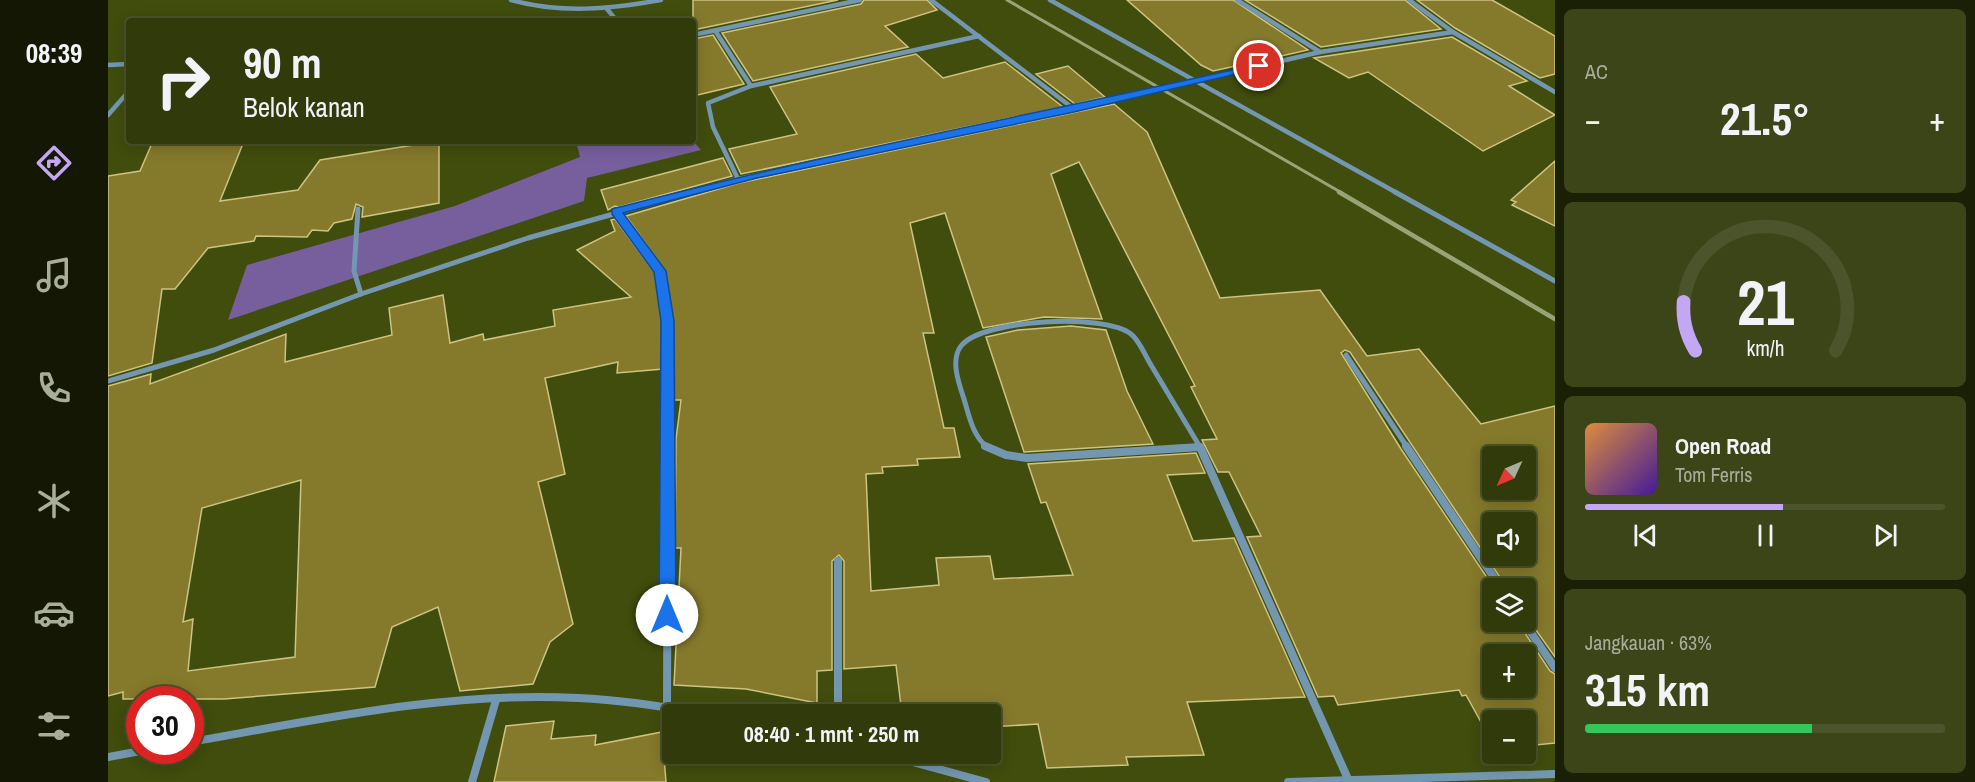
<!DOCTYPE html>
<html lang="id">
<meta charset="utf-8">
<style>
body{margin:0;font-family:"Archivo Narrow",sans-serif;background:#3c4518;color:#f1f3f6;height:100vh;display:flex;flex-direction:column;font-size:22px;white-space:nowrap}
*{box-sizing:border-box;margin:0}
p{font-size:20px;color:#a8ad9c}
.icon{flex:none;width:33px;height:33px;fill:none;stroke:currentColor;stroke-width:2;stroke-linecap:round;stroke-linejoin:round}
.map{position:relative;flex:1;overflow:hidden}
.drawer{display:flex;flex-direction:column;gap:9px;padding:9px;background:#1a2006;width:420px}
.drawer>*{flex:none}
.hud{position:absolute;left:18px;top:18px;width:570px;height:126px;border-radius:6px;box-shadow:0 3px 15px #0003,0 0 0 2px #4b542b;background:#303a0a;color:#f1f3f6;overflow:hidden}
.needle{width:39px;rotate:226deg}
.fabs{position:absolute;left:1374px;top:446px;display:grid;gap:12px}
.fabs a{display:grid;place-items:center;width:54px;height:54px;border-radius:6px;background:#303a0a;box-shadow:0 3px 15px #0003,0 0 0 2px #4b542b;font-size:30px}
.speed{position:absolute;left:18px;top:686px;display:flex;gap:12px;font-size:30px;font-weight:700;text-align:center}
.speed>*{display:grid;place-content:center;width:78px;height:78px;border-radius:50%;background:#303a0a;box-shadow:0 3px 15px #0003,0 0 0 2px #4b542b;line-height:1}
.speed .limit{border:9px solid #d22;background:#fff;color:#111}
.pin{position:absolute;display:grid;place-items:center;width:51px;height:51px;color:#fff;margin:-26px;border:3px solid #fff;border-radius:50%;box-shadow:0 2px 6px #0007}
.me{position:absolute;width:66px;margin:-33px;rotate:0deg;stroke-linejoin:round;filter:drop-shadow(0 0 4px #0008)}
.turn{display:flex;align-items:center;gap:21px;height:126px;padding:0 18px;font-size:27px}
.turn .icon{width:78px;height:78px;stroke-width:2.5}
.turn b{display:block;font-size:42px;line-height:51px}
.big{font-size:45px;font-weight:700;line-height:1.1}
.drawer .widget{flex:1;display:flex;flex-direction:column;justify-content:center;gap:9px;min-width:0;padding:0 21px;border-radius:9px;background:#3c4518}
.drawer .dial{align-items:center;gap:0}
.dial svg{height:156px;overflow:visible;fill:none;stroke:#4b542b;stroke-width:7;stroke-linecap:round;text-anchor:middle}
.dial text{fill:#f1f3f6;stroke:none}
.song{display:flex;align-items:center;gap:18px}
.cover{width:72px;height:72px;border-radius:9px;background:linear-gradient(135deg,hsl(30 70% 55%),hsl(260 70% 35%))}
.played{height:6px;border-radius:3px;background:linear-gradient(90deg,#c3a7f2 55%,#4b542b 55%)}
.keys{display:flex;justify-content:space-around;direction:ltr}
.heat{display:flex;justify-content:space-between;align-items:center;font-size:33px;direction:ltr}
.charge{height:9px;border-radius:4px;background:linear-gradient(90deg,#34c759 63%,#4b542b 0)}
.trip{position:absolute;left:554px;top:704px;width:339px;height:60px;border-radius:6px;background:#303a0a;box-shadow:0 3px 15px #0003,0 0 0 2px #4b542b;font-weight:700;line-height:60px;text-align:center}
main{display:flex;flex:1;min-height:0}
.tab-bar{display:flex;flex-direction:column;width:108px;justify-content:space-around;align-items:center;background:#131704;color:#a8ad9c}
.tab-bar .icon{width:42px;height:42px}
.tab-bar .selected{color:#c3a7f2}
.tab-bar b{font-size:27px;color:#f1f3f6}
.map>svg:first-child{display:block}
.green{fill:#775f9e}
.building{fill:#85792b;stroke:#cec482;stroke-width:1.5;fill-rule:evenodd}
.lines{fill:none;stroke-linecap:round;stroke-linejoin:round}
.minor-far2{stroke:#7497b1;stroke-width:4.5}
.minor-far1{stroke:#7497b1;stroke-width:5}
.minor{stroke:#7497b1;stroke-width:8}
.rail-far1{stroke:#98a377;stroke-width:3}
.rail{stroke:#98a377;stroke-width:4.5}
.route{fill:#1a73e8;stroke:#114b97;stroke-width:1.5}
</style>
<main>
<nav class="tab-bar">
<b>08:39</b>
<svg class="icon selected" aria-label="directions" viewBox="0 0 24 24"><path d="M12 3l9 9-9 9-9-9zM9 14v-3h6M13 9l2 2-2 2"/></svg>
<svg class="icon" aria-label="music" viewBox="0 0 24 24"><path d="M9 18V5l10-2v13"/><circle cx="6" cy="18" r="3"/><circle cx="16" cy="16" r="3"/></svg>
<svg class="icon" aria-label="phone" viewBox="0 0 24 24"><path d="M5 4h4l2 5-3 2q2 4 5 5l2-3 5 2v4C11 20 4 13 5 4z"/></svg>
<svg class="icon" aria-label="climate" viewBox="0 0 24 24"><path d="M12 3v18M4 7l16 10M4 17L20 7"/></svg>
<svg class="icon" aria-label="car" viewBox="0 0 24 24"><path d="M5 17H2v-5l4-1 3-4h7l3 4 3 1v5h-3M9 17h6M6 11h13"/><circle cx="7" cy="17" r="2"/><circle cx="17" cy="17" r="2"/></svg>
<svg class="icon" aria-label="filters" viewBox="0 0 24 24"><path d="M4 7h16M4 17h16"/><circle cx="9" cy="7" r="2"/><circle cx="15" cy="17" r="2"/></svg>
</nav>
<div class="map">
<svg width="1447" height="782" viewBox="0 0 1447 782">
<rect width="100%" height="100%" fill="#404d0d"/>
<path class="green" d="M 468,141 L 585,141 L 593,150 L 479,178 L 476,201 L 120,320 L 139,265 L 347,206 L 472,157 Z"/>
<g class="building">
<path d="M 585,0 L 730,0 L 585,30 Z"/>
<path d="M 756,0 L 819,0 L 829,10 L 777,26 L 800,47 L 645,81 L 614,33 L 753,4 Z"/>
<path d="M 1019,0 L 1125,0 L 1200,50 L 1105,71 L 1093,65 Z"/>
<path d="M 1137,0 L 1297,0 L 1333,29 L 1213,47 Z"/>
<path d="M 1309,0 L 1384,0 L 1447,36 L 1447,74 L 1432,78 L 1347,28 Z"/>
<path d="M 605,35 L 636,84 L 585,96 L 585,39 Z"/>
<path d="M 1344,37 L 1419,81 L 1401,86 L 1447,115 L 1375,151 L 1260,72 L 1241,78 L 1206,58 Z"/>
<path d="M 808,54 L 835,78 L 897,62 L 955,107 L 633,174 L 621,149 L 689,134 L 662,87 Z"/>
<path d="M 960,66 L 997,97 L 967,104 L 928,74 Z"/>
<path d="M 1006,104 L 1039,132 L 1112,298 L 1212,290 L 1259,356 L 1311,349 L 1373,424 L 1447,406 L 1447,657 L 1418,616 L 1418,588 L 1399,588 L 1242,352 L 1237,350 L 1233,353 L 1293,449 L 1386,588 L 1384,621 L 1409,621 L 1442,671 L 1447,674 L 1447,743 L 1418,746 L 1418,720 L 1384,720 L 1384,742 L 1358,695 L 1354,696 L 1351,690 L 1230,705 L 1226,696 L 1210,697 L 1139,537 L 1153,536 L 1121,472 L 1110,472 L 1094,440 L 1109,439 L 1083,387 L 1087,386 L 971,162 L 943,174 L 994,319 L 936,317 L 875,328 L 837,213 L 802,223 L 826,333 L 815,333 L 836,428 L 846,428 L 852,457 L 809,459 L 810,465 L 774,467 L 775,473 L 758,474 L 763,591 L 831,585 L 828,558 L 882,556 L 886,579 L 965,575 L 938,502 L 933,503 L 920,464 L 1088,453 L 1097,473 L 1059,475 L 1085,541 L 1126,538 L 1197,697 L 1079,702 L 1096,755 L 1018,757 L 1020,765 L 939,768 L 930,724 L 882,727 L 882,714 L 794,714 L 788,665 L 736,669 L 736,561 L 731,555 L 724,561 L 724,670 L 709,671 L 709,703 L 638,689 L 566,685 L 573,548 L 567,548 L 568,439 L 573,400 L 565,400 L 565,320 L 556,269 L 518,216 L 631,183 ZM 1384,456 L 1418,456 L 1418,489 L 1384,489 ZM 1384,522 L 1418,522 L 1418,555 L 1384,555 ZM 1384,654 L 1418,654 L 1418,687 L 1384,687 Z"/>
<path d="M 45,141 L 136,141 L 112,201 L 190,190 L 212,160 L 331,141 L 331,203 L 254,217 L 255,207 L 248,204 L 244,219 L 226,223 L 220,231 L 204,230 L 199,237 L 148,236 L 146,241 L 100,248 L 67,289 L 54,289 L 44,363 L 0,376 L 0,176 L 32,171 Z"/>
<path d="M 615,158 L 624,176 L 511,207 L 507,206 L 500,210 L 493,190 Z"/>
<path d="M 1447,161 L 1447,226 L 1404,205 L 1408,202 L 1403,200 Z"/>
<path d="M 507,219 L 547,273 L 555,321 L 555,369 L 509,373 L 510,362 L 437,378 L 457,474 L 430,482 L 465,624 L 442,642 L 425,684 L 352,691 L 330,607 L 284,627 L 267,687 L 116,699 L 15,699 L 15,692 L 0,696 L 0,386 L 43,374 L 42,384 L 178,334 L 177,362 L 284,335 L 281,308 L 335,295 L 342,343 L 375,334 L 376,340 L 447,326 L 445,310 L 523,297 L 469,250 L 507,231 L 503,220 ZM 193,480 L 187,657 L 80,671 L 85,619 L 75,622 L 94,508 Z"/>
<path d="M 963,326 L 998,330 L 1019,391 L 1045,444 L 916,452 L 878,337 L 910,330 Z"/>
<path d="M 446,721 L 443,739 L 488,735 L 487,745 L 554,732 L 558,782 L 386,782 L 398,726 Z"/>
</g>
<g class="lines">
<g class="minor-far2">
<path d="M 403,0 C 454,14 502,9 553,0"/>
<path d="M 823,0 L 966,109"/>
<path d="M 942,0 L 1289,193"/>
<path d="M 1129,0 L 1212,52"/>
<path d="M 1301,0 L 1345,32 L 1447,92"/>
<path d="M 499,9 L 509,21"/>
<path d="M 608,32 L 643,86 L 600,103 L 605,127 L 630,179"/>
<path d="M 585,35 L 752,0"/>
<path d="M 0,65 L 21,64"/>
<path d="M 643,86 L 871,36"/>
<path d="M 0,115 L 21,91"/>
<path d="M 579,193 L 630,179 L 966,109 L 1212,52 L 1345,32"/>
</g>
<g class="minor-far1">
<path d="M 1287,192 L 1447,281"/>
<path d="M 250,209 L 246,271 L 253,294"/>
<path d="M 508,211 L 552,271 L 560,321 L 560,447"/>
<path d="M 1238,355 L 1299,447"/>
<path d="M 0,381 L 106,350 L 253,294 L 420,238 L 584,192"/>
<path d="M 879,447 C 865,436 861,416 856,399 C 851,384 842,360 853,346 C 874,319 997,313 1023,334 C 1032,341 1037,356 1043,365 C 1059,392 1076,420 1092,447"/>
<path d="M 1085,447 L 1092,447"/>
</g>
<g class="minor">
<path d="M 877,446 L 898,455 L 919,458 L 1092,447"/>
<path d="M 1298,446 L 1393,588"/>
<path d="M 1092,447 L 1240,779"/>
<path d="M 730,561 L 730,714"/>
<path d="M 1415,621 L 1447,668"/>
<path d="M 559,705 L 560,446"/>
<path d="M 82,742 C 209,720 340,691 470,698 C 513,700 554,706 596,714"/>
<path d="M 772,753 L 878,782"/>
<path d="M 0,757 L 38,750"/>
<path d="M 364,782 L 388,700"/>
<path d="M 1180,782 L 1447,774"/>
</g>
<path class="rail-far1" d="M 899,0 L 1234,193"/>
<path class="rail" d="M 1231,192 L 1447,319"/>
</g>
<path class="route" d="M 1151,64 L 1154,65 L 1154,68 L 966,112 L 649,178 L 515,213 L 558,271 L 566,321 L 568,615 L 565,620 L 559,623 L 553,620 L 551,615 L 553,321 L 546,272 L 504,214 L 504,209 C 718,153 935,113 1151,64 Z"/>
</svg>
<div class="fabs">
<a><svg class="needle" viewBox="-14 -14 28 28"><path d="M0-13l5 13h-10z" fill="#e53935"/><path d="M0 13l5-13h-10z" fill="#a8ad9c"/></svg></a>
<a><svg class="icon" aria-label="sound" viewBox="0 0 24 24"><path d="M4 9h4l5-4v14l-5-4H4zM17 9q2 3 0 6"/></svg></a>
<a><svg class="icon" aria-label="layers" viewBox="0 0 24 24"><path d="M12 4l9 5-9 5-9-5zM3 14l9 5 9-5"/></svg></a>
<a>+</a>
<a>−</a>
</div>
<div class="speed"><div class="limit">30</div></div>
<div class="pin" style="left:1151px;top:66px;background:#d93025"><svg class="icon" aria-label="arrive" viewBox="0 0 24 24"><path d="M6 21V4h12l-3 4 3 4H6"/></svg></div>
<svg class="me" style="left:559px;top:615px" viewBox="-20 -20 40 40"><circle r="19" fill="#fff"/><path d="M0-13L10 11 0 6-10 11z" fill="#1a73e8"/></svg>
<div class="trip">08:40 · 1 mnt · 250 m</div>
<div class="hud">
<div class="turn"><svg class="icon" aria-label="right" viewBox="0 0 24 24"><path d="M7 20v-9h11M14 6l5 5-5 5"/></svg><div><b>90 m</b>Belok kanan</div></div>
</div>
</div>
<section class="drawer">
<div class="widget"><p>AC</p>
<div class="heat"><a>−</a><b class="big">21.5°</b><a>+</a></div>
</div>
<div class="widget dial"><svg viewBox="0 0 100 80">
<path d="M14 69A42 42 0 1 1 86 69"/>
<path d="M14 69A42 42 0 0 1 8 44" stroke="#c3a7f2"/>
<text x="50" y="56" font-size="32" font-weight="700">21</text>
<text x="50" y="72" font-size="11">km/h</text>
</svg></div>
<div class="widget">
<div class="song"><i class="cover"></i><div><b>Open Road</b><p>Tom Ferris</p></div></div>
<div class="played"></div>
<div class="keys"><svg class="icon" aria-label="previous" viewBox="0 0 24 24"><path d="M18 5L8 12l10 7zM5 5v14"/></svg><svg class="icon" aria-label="pause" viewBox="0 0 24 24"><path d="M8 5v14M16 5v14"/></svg><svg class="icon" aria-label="next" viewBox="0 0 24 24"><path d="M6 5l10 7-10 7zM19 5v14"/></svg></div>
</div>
<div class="widget"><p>Jangkauan · 63%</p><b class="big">315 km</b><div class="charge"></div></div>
</section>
</main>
